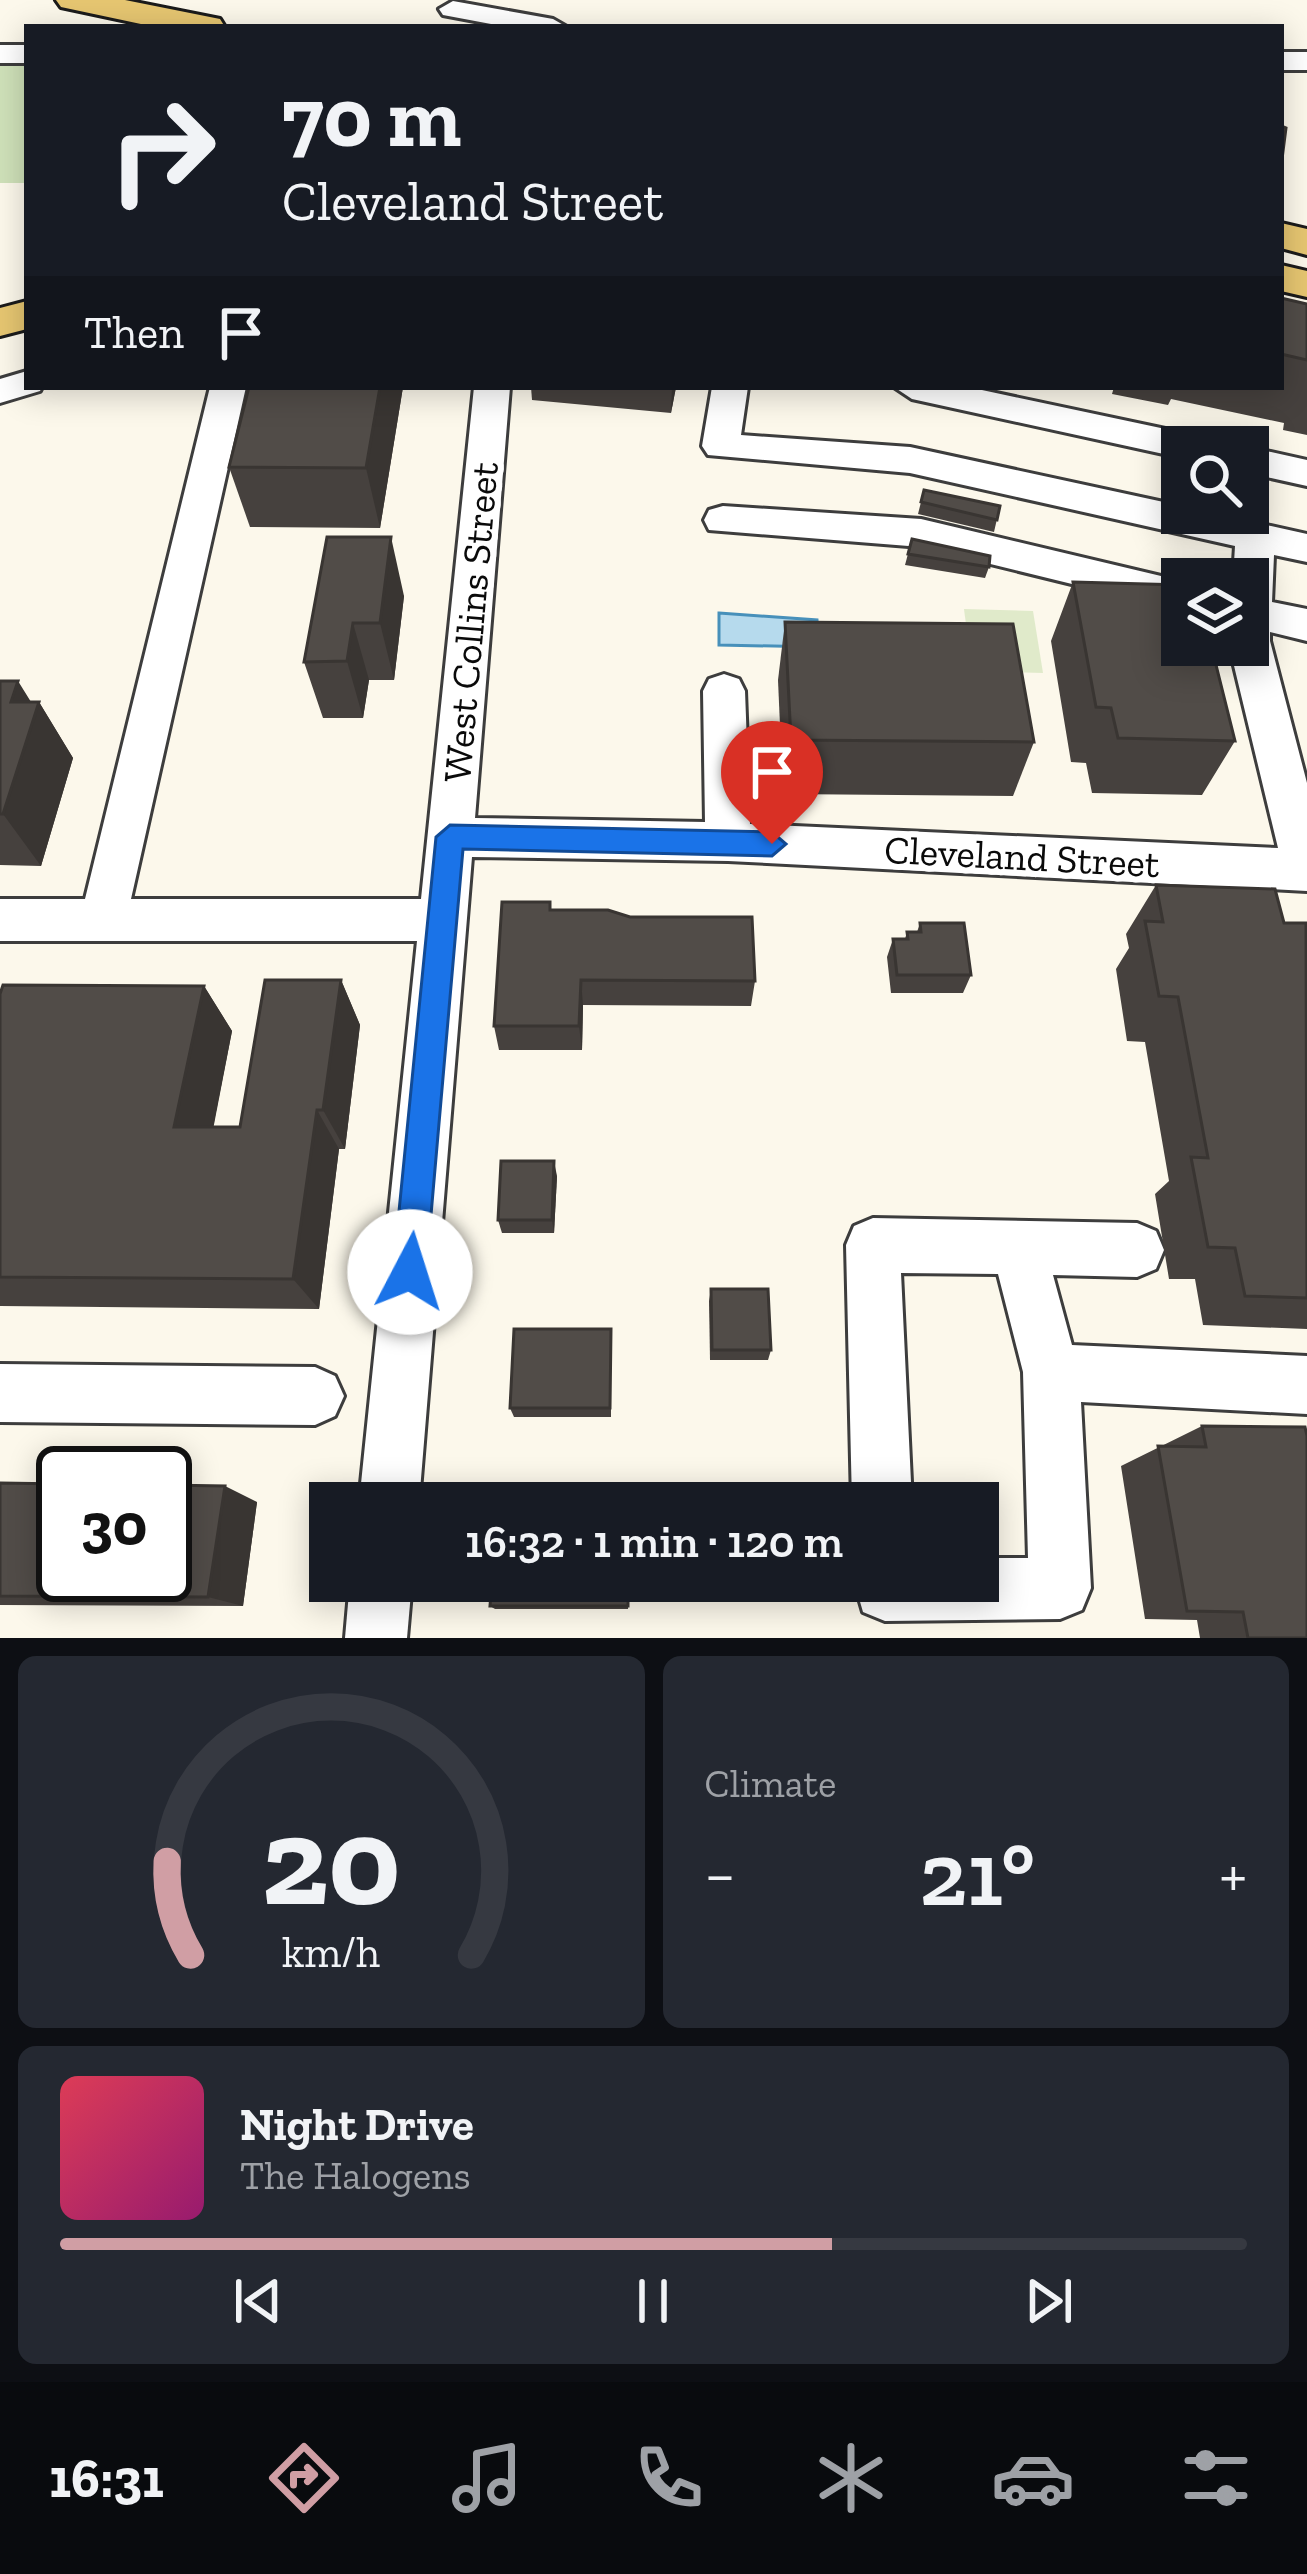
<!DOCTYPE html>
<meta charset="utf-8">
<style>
body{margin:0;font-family:"Zilla Slab",serif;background:#242831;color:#f1f3f6;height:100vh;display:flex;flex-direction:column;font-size:45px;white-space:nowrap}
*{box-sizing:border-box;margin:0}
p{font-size:39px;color:#9ea1a6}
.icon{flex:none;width:66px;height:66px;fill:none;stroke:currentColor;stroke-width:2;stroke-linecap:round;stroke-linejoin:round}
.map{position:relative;height:1638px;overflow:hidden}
.drawer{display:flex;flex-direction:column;gap:18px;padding:18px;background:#0d0f14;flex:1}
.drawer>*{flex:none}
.banner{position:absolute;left:24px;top:24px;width:1260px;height:366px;border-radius:0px;box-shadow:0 6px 30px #0003;background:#171b24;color:#f1f3f6;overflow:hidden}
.tools{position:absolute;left:1161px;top:426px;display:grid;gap:24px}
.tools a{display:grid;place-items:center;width:108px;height:108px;border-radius:0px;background:#171b24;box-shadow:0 6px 30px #0003;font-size:60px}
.speed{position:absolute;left:36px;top:1446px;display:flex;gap:24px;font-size:60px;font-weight:700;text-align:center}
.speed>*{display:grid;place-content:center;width:156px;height:156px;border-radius:50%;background:#171b24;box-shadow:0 6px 30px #0003;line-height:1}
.speed .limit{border:6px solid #111;border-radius:18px;background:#fff;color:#111}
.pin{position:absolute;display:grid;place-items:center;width:102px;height:102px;color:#fff;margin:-123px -51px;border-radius:50% 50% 50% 0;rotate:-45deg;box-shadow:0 0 12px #0007}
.pin .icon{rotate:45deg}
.me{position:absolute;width:132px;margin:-66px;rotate:5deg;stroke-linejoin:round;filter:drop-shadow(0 0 9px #0008)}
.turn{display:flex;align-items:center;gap:42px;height:252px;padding:0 60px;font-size:54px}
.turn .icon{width:156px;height:156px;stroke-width:2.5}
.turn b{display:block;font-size:84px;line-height:102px}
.then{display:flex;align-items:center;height:114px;padding:0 60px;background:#0003;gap:24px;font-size:45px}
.big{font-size:90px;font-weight:600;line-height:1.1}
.drawer .widget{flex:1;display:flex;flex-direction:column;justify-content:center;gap:18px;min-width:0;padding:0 42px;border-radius:18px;background:#242831}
.drawer .dial{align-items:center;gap:0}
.dial svg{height:312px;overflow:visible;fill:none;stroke:#363941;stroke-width:7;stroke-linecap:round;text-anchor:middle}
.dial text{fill:#f1f3f6;stroke:none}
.song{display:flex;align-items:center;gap:36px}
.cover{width:144px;height:144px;border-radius:18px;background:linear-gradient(135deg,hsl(350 70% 55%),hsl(320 70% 35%))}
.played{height:12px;border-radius:6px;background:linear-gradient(90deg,#d09ea4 65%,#363941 65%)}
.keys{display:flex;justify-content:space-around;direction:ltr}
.heat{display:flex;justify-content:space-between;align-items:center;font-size:66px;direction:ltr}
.drawer .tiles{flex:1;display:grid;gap:18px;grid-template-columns:1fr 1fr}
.widget:last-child{grid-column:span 2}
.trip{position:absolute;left:309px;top:1482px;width:690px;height:120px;border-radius:0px;background:#171b24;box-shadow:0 6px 30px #0003;font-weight:600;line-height:120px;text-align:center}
.tabs{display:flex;height:192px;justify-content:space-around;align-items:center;background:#090b0e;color:#9ea1a6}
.tabs .icon{width:84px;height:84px}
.tabs .selected{color:#d09ea4}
.tabs b{font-size:54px;color:#f1f3f6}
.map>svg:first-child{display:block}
.green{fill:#cfe1b9}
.pitch{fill:#e0eaca}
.water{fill:#b6daed;stroke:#4790ba;stroke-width:3}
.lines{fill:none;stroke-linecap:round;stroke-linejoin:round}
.minor-casing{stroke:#3d3d3d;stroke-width:6}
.major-casing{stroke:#1b1b1b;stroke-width:6}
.minor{fill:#fff;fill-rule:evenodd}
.major{fill:#e6c671;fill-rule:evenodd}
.wall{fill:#46413e}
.shaded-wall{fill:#393532}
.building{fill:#514c48;stroke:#393532;stroke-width:3}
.route{fill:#1a73e8;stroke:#114b97;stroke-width:3}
.labels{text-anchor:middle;stroke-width:12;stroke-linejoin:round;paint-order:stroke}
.street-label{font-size:39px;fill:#0a0a0a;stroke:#fff}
</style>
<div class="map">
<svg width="1307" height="1638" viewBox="0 0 1307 1638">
<rect width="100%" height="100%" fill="#fcf8eb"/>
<path class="green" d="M 0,65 L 27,66 L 27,183 L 0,183 Z"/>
<path class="pitch" d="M 964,609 L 1033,611 L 1043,673 L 972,671 Z"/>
<path class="water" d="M 719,613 L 817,620 L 819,647 L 719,645 Z"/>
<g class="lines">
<g class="minor-casing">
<g id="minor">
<path d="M 453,1 L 553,19 L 567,27 L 507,27 L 443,15 L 439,9 Z"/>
<rect x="0" y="45" width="27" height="18"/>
<rect x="1281" y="52" width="26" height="18"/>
<path d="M 27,371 L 27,387 L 42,387 L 40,391 L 0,403 L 0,379 Z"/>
<path d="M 210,387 L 246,387 L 131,899 L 421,899 L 474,387 L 510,387 L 475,818 L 705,822 L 703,691 L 709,679 L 724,674 L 739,679 L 745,691 L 750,824 L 1278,848 L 1229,645 L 1248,645 L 1248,579 L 1233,579 L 1235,546 L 910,473 L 708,455 L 702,446 L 712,387 L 748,387 L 741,435 L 910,447 L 1182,506 L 1182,513 L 1212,513 L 1307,534 L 1307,562 L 1274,555 L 1272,602 L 1307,609 L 1307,641 L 1270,632 L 1270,641 L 1307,783 L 1307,891 L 728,861 L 472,857 L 419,1503 L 359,1503 L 417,941 L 0,941 L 0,899 L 85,899 Z"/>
<path d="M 894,387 L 968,387 L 1189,434 L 1202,438 L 1208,447 L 1182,447 L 1182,458 L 912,399 Z"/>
<path d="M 1248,447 L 1307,460 L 1307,486 L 1248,473 Z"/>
<path d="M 723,506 L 921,519 L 1182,581 L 1182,611 L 921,547 L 709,530 L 704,520 L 709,510 Z"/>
<path d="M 873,1218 L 1137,1223 L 1156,1231 L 1164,1250 L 1156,1269 L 1137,1277 L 1053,1275 L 1072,1345 L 1307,1356 L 1307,1414 L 1081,1402 L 1091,1588 L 1082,1610 L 1060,1619 L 885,1621 L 863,1612 L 854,1581 L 978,1581 L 978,1558 L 1028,1558 L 1023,1372 L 998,1274 L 901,1273 L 912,1503 L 852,1503 L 846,1245 L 854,1226 Z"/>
<path d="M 0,1364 L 315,1367 L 335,1376 L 344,1396 L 335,1416 L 315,1425 L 0,1422 Z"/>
<path d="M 350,1581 L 412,1581 L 407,1638 L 345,1638 Z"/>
</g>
</g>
<g class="major-casing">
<g id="major">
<path d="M 56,0 L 125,0 L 220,19 L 225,27 L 155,27 L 61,7 Z"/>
<path d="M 1281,223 L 1307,229 L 1307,255 L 1281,248 Z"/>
<path d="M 1281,265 L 1307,271 L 1307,297 L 1281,291 Z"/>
<path d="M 27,301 L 27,329 L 0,336 L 0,308 Z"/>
</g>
</g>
<use href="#minor" class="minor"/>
<use href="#major" class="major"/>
</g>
<g class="wall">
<path d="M 1281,298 L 1307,304 L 1307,435 L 1283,430 L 1284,423 L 1171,399 L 1168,405 L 1112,394 L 1114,387 L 1281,387 Z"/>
<path d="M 403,387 L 380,528 L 250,527 L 229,467 Z"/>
<path d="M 531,387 L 676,387 L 671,413 L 532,400 Z"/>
<path d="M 924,490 L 1000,506 L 994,532 L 918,514 Z"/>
<path d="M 327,537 L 404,596 L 394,680 L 369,680 L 363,718 L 323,718 L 304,662 Z"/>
<path d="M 912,539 L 989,567 L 985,578 L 905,565 Z"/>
<path d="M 1073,582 L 1182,645 L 1235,741 L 1202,795 L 1092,793 L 1086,763 L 1071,762 L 1051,641 Z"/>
<path d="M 785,622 L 1034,742 L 1013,796 L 783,794 L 778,680 Z"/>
<path d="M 0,681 L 31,702 L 39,702 L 73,758 L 41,866 L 0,865 Z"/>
<path d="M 1156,885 L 1307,929 L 1307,1329 L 1203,1325 L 1195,1279 L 1169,1279 L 1155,1194 L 1169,1181 L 1145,1042 L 1127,1041 L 1116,969 L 1129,948 L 1126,934 Z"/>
<path d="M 550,902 L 551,910 L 755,981 L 751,1006 L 583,1005 L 582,1050 L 499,1050 L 494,1026 Z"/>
<path d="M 920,923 L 971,975 L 963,993 L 891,993 L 887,957 L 893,939 L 905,939 L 907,932 L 917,932 Z"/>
<path d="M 341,980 L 360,1025 L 345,1149 L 339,1149 L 319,1309 L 0,1306 L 0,994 L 204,986 L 232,1031 L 213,1127 L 240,1127 Z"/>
<path d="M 557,1176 L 554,1233 L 502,1233 L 498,1220 Z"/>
<path d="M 711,1289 L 771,1350 L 768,1360 L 710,1360 L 709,1301 Z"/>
<path d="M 611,1329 L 611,1417 L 514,1417 L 510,1408 Z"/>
<path d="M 1202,1426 L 1307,1638 L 1200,1638 L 1197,1620 L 1145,1619 L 1121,1466 Z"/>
<path d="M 0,1483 L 257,1502 L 243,1606 L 0,1605 Z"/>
<path d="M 629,1581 L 628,1609 L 495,1609 L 490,1606 Z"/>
</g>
<g class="shaded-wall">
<path d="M 380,387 L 403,387 L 380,528 L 366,468 Z"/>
<path d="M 672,387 L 676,387 L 671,413 Z"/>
<path d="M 391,537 L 404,596 L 394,680 L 380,623 Z"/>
<path d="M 353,623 L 369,680 L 363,718 L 347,661 Z"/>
<path d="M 18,681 L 36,710 L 39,702 L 73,758 L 41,866 L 3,814 L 11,702 Z"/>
<path d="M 341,980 L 360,1025 L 345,1149 L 323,1110 Z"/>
<path d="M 581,980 L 583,1005 L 582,1050 L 579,1026 Z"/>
<path d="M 204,986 L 232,1031 L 206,1166 L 174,1127 Z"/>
<path d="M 317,1110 L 339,1149 L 319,1309 L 293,1279 Z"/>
<path d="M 554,1161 L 557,1176 L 554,1233 L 552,1220 Z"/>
<path d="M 225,1486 L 257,1502 L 243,1606 L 208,1597 Z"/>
</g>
<g class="building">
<path d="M 1281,126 L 1286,128 L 1281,167 Z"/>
<path d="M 1281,298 L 1307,304 L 1307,360 L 1281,354 Z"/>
<path d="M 249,387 L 380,387 L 366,468 L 229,467 Z"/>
<path d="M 924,490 L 1000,506 L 997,520 L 921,502 Z"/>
<path d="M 327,537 L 391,537 L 380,623 L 353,623 L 347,661 L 304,662 Z"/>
<path d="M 912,539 L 990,556 L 989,567 L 908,554 Z"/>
<path d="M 1073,582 L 1182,585 L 1182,645 L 1211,645 L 1235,741 L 1118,738 L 1111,708 L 1096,707 Z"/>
<path d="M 785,622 L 1013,624 L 1034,742 L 791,740 Z"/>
<path d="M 0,681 L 18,681 L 11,702 L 39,702 L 3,814 L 0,814 Z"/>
<path d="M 1156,885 L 1275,889 L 1284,923 L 1306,923 L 1307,1298 L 1245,1296 L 1235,1248 L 1208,1247 L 1191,1157 L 1208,1158 L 1178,997 L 1159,996 L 1145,921 L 1163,922 Z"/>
<path d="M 502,902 L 550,902 L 550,910 L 608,910 L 630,917 L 752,917 L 755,981 L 581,980 L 579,1026 L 494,1026 Z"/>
<path d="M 920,923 L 964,923 L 971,975 L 897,975 L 893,939 L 908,939 L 907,932 L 921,932 Z"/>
<path d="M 265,980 L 341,980 L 323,1110 L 317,1110 L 293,1279 L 0,1277 L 0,994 L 3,985 L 204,986 L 174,1127 L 240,1127 Z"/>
<path d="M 501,1161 L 554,1161 L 552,1220 L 498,1220 Z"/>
<path d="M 711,1289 L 768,1289 L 771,1350 L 712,1350 Z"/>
<path d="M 514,1329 L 611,1329 L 610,1408 L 510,1408 Z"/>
<path d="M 1202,1426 L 1305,1427 L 1307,1436 L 1307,1638 L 1248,1638 L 1243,1612 L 1187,1611 L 1158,1446 L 1206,1447 Z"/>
<path d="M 0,1483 L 63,1484 L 63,1575 L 165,1575 L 165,1485 L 225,1486 L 208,1597 L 0,1596 Z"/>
<path d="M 492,1581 L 628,1581 L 628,1606 L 490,1606 Z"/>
</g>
<path class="route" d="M 450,825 L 772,832 L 786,844 L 772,856 L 463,849 L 426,1272 L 422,1283 L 410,1288 L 398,1283 L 393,1272 L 436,837 Z"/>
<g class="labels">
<g class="street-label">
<text transform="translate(470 622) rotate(-85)" y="14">West Collins Street</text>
<text transform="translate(1022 856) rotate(3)" y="14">Cleveland Street</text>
</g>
</g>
</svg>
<div class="tools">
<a><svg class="icon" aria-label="search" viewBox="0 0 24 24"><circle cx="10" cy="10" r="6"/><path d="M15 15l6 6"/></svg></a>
<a><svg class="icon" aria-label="layers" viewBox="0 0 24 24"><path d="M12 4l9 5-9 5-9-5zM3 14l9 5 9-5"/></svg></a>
</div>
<div class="speed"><div class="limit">30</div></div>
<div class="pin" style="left:772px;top:844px;background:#d93025"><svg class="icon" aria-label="arrive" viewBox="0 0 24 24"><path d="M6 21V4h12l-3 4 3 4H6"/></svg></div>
<svg class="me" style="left:410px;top:1272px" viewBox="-20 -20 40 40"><circle r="19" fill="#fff"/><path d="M0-13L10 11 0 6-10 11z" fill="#1a73e8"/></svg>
<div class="trip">16:32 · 1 min · 120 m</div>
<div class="banner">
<div class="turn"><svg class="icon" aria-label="right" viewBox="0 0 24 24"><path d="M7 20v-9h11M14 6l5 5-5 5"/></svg><div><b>70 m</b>Cleveland Street</div></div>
<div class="then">Then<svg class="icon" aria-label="arrive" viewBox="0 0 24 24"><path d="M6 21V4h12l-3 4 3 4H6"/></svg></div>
</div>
</div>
<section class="drawer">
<div class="tiles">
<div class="widget dial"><svg viewBox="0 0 100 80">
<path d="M14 69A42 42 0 1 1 86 69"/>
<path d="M14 69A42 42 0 0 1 8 45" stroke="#d09ea4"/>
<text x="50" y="56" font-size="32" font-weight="700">20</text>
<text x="50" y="72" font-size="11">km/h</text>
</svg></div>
<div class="widget"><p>Climate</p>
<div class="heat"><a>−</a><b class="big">21°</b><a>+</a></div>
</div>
<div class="widget">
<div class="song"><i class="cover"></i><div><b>Night Drive</b><p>The Halogens</p></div></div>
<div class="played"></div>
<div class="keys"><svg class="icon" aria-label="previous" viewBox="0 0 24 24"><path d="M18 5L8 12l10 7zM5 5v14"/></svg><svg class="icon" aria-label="pause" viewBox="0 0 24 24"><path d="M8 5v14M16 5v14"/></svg><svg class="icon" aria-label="next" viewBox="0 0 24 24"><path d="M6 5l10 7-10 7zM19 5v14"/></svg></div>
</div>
</div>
</section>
<nav class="tabs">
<b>16:31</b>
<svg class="icon selected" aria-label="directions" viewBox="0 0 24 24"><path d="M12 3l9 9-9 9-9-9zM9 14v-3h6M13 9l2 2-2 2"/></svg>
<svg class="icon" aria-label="music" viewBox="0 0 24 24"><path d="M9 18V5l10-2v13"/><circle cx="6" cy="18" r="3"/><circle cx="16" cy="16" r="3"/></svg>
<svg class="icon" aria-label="phone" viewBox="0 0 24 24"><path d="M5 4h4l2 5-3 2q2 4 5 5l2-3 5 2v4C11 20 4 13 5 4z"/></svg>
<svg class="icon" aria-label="climate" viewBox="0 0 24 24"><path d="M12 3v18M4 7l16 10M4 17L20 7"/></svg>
<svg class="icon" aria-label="car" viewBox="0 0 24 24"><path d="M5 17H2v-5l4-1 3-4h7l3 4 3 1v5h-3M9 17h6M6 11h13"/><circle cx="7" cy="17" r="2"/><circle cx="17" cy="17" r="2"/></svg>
<svg class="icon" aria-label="filters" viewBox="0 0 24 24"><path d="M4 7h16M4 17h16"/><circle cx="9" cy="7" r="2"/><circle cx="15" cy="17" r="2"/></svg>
</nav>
